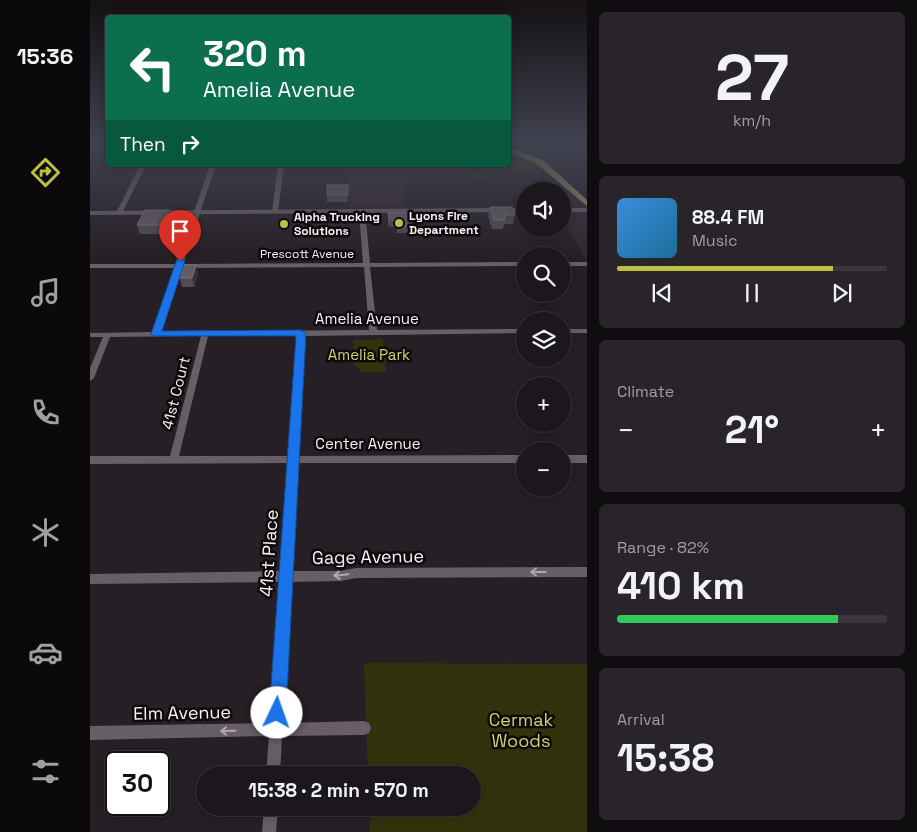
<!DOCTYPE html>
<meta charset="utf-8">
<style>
body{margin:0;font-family:"Space Grotesk",sans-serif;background:#292429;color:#f1f3f6;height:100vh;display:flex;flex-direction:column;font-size:19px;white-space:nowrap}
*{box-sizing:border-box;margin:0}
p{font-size:16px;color:#a09fa3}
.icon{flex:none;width:28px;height:28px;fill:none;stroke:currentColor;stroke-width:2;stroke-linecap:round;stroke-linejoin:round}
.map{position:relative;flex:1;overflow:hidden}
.drawer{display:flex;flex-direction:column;gap:12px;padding:12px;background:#0f0d0f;width:330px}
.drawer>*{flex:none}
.hud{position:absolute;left:15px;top:15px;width:406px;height:152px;border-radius:5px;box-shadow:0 2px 12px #0003,0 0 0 1px #3a363b;background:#0b6e4f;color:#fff;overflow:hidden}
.buttons{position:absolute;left:426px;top:182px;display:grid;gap:10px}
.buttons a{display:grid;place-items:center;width:55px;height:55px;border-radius:50%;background:#1c171c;box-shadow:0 2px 12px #0003,0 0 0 1px #3a363b;font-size:25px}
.speed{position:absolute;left:15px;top:751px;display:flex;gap:10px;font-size:25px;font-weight:700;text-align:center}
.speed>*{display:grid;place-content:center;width:65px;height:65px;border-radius:50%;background:#1c171c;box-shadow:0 2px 12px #0003,0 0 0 1px #3a363b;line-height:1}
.speed .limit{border:2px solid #111;border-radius:8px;background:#fff;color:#111}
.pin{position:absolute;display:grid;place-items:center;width:42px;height:42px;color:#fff;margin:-51px -21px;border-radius:50% 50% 50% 0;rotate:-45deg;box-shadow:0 0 5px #0007}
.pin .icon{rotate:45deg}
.me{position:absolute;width:55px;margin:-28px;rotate:3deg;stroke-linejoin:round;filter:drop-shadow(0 0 4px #0008)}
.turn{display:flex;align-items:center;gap:18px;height:105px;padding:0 15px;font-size:22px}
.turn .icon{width:65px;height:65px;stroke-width:2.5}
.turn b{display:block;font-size:35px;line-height:42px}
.then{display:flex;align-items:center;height:48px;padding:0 15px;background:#0003;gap:10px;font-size:19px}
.big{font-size:38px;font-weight:600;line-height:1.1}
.drawer .card{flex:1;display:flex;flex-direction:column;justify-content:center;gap:8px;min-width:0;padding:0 18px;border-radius:8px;background:#292429}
.drawer .dial{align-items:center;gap:0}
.dial b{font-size:65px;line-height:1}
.song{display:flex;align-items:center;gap:15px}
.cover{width:60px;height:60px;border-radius:8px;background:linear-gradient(135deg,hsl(210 70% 55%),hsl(200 70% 35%))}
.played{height:5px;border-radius:2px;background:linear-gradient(90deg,#bdbf43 80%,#3a363b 80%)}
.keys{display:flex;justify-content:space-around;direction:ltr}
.heat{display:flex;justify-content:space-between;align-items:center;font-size:28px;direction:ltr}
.charge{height:8px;border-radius:4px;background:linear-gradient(90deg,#34c759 82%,#3a363b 0)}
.trip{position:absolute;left:106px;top:766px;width:285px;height:50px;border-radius:25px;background:#1c171c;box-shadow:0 2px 12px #0003,0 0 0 1px #3a363b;font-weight:600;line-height:50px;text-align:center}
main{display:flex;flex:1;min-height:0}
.dock{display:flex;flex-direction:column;width:90px;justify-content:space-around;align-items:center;background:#0b090b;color:#a09fa3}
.dock .icon{width:35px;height:35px}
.dock .current{color:#bdbf43}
.dock b{font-size:22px;color:#f1f3f6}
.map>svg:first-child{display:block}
.built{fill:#332630}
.green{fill:#32330c}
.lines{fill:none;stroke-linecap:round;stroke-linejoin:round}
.minor{fill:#685f66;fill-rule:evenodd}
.tertiary{fill:#685f66;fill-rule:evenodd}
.primary{fill:#979567;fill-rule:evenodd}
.wall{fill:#524b50}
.shaded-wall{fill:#393238}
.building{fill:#645c62;stroke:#7b7479}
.oneway{stroke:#b0a8ae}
.route{fill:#1a73e8;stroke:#114b97}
.poi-dot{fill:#bdbf43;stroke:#0d0a0c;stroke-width:2}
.labels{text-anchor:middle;stroke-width:5;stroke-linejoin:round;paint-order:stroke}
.far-poi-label{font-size:12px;font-weight:bold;fill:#f7f1f5;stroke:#0d0a0c;text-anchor:start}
.far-street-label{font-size:12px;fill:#f7f1f5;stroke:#0d0a0c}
.street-label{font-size:15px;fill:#f7f1f5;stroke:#0d0a0c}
.park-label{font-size:15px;fill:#cfd26a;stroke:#0d0a0c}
.near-street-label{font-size:18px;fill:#f7f1f5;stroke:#0d0a0c}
.near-park-label{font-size:18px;fill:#cfd26a;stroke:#0d0a0c}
</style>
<main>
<nav class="dock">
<b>15:36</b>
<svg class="icon current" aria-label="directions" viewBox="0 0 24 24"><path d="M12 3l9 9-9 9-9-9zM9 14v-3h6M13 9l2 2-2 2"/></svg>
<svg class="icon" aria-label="music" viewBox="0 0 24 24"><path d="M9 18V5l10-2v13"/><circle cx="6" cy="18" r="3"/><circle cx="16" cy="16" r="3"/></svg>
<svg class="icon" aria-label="phone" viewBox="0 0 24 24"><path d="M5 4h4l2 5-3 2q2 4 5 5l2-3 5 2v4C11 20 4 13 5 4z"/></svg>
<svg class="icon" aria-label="climate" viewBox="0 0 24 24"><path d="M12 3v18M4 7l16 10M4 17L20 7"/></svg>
<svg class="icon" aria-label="car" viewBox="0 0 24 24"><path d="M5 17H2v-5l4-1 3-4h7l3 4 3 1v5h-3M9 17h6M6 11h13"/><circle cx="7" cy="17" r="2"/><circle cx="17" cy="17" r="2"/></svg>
<svg class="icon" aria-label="filters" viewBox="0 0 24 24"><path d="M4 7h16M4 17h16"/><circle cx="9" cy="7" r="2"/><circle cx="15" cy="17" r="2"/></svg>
</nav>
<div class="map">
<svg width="497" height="832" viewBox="0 0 497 832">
<rect width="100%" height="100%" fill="#261f25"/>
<g class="built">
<path d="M 419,150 L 435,171 L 394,173 L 397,180 L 390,180 L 390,181 L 313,182 L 316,207 L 260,207 L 258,167 L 419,165 Z"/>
<path d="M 472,192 L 483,192 L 497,205 L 497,262 L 473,218 Z"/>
</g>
<g class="green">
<path d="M 419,150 L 440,157 L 456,169 L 394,173 L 397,180 C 386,180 376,174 369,165 L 419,165 Z"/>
<path d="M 293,339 L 296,372 L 271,372 L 264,364 L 263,340 Z"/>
<path d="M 274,663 L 497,664 L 497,832 L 280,832 L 279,808 L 382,808 L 382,775 L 278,775 Z"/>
</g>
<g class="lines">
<g class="minor">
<rect x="0" y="145" width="18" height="2"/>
<path d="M 50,165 L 56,165 L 32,213 L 27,214 L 26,213 Z"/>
<path d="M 120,165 L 126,165 L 93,264 L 273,263 L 269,211 L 272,209 L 275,211 L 280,263 L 435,262 L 435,266 L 280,267 L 287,330 L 435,329 L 435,333 L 215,336 L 208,456 L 435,455 L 435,463 L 207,463 L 201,571 L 251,571 L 266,568 L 497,567 L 497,577 L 266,578 L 251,581 L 201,582 L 193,723 L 274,721 L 279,723 L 281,728 L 279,733 L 274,735 L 192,736 L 190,775 L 176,775 L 179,736 L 0,740 L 0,726 L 180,723 L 190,582 L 0,584 L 0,574 L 190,571 L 198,463 L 0,464 L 0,456 L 80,456 L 111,336 L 20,337 L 4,378 L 0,381 L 0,368 L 13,337 L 0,337 L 0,333 L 63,332 L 85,268 L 0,268 L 0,264 L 86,264 ZM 274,267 L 279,330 L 70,332 L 92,268 ZM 118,336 L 207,336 L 199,456 L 89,456 Z"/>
<path d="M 188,165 L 194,165 L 188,212 L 185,214 L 182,212 Z"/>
<rect x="472" y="262" width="25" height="4"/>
<rect x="472" y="329" width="25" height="4"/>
<rect x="472" y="455" width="25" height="8"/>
<path d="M 174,808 L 188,808 L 186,832 L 172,832 Z"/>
</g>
<g class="tertiary">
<path d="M 435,208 L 435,212 L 0,215 L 0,211 Z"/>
<rect x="472" y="208" width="25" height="4"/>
</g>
<path class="primary" d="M 419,148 L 453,160 L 497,200 L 497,206 L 447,164 L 419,152 Z"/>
</g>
<g class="wall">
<rect x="237" y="185" width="21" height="17"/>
<path d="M 400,207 L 425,215 L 423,224 L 414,224 L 413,229 L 402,229 L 398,216 Z"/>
<path d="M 298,213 L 322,226 L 321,233 L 307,233 L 307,228 L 298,226 Z"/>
<path d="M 81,218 L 75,234 L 50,234 L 47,225 Z"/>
<path d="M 106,265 L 108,274 L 104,287 L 92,287 L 90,278 Z"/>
</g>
<g class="shaded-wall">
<path d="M 79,210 L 81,218 L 75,234 L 72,225 Z"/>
<path d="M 106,265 L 108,274 L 104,287 L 102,278 Z"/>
</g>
<g class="building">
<rect x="237" y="185" width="21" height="10"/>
<path d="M 400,207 L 422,207 L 425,215 L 414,215 L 415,220 L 404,220 Z"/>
<path d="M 55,210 L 79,210 L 72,225 L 47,225 Z"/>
<path d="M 298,213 L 320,213 L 322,226 L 308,226 L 307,222 L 299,219 Z"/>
<path d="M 94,265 L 106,265 L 102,278 L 90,278 Z"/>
</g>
<defs><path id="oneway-shaft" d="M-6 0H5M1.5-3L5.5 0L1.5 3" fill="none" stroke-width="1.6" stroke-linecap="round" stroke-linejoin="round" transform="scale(1.25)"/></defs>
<g class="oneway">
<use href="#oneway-shaft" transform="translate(448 572) rotate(180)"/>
<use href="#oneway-shaft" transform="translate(251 575) rotate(174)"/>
<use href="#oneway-shaft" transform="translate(138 731) rotate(179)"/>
</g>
<linearGradient id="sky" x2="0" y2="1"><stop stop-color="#151114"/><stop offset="0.55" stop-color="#414251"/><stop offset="1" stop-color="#414251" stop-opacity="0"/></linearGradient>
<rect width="497" height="260" fill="url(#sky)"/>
<path class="route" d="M 87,259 L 95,261 L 72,331 L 211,330 L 216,333 L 196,713 L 193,719 L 187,722 L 181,719 L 179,713 L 206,336 L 63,336 L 61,334 Z"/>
<g class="poi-dot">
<circle cx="309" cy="223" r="5"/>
<circle cx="194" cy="224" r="5"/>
</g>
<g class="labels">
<g class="far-poi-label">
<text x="319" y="220">Lyons Fire<tspan x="319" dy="14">Department</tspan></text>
<text x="204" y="221">Alpha Trucking<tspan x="204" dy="14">Solutions</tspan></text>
</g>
<g class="far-street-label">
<text x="217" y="258">Prescott Avenue</text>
</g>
<g class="street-label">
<text x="277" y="324">Amelia Avenue</text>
<text transform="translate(86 393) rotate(-76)" y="5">41st Court</text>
<text x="278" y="449">Center Avenue</text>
</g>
<g class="park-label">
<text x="279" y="360">Amelia Park</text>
</g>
<g class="near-street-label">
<text transform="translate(179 553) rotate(-86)" y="6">41st Place</text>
<text transform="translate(278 557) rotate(-1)" y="6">Gage Avenue</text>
<text transform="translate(92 713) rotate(-1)" y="6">Elm Avenue</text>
</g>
<g class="near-park-label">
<text x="431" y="726">Cermak<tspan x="431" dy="21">Woods</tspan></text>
</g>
</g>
</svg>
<div class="buttons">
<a><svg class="icon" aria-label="sound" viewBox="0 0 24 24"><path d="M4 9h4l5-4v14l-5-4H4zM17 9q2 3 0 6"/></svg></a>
<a><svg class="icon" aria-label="search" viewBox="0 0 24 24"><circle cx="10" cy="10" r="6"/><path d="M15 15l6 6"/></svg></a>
<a><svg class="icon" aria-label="layers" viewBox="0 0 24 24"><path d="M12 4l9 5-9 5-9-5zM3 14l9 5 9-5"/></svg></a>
<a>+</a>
<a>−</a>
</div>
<div class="speed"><div class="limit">30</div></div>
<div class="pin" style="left:90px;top:261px;background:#d93025"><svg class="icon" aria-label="arrive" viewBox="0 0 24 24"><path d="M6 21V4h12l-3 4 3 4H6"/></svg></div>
<svg class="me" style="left:187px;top:713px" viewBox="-20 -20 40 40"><circle r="19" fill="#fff"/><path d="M0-13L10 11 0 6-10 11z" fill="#1a73e8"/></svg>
<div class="trip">15:38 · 2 min · 570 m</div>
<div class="hud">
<div class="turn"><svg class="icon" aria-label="left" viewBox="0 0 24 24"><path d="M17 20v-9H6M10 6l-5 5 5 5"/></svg><div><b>320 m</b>Amelia Avenue</div></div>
<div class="then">Then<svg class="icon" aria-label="right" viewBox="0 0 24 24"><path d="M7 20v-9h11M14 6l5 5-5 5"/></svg></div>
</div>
</div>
<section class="drawer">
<div class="card dial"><b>27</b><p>km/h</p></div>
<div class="card">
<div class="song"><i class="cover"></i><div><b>88.4 FM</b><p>Music</p></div></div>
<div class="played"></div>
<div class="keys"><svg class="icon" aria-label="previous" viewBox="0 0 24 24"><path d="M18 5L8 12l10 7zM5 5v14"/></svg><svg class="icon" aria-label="pause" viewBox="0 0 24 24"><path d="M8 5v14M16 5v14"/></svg><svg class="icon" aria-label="next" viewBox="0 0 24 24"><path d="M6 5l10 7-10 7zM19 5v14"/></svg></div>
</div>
<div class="card"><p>Climate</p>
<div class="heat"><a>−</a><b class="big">21°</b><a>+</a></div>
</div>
<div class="card"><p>Range · 82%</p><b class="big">410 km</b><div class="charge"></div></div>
<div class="card"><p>Arrival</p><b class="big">15:38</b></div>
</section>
</main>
